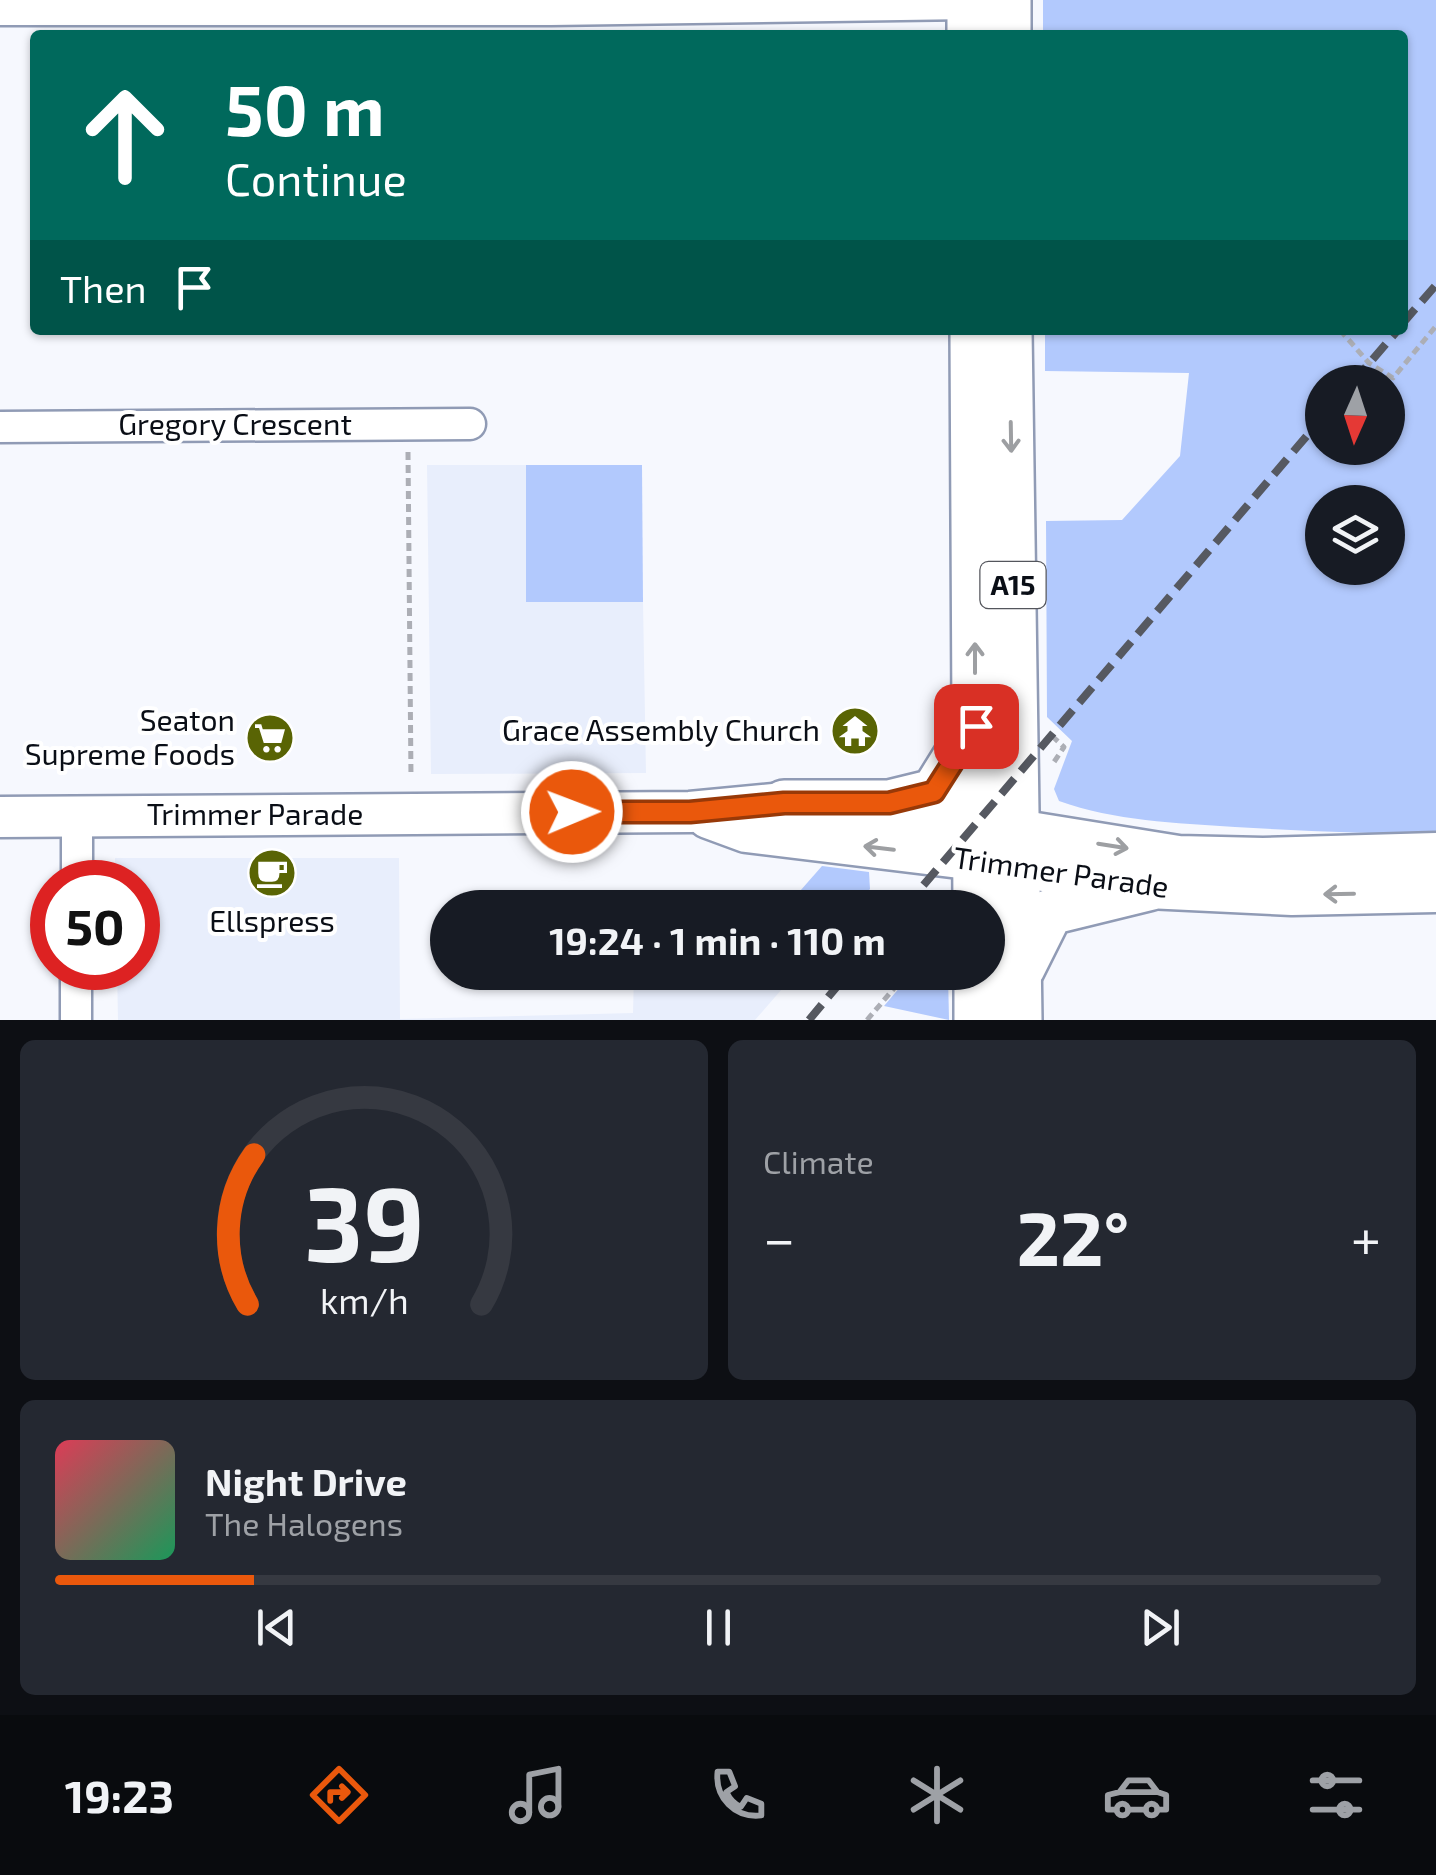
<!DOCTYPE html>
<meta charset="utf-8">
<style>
body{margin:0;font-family:"Exo 2",sans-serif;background:#242831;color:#f1f3f6;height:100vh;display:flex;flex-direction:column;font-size:38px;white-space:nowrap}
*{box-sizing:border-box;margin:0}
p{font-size:32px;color:#9ea1a6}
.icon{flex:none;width:55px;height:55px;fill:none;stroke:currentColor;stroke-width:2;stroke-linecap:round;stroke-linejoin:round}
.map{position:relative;height:1020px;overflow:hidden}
.panel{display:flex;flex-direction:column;gap:20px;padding:20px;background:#0d0f14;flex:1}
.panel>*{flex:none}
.banner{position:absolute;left:30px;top:30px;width:1378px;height:305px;border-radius:10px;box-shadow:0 2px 8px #0004;background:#00695c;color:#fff;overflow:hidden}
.needle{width:65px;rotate:183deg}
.buttons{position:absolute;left:1305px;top:365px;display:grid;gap:20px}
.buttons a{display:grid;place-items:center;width:100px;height:100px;border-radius:50%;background:#171b24;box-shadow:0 2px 8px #0004;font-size:50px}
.speed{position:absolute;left:30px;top:860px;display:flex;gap:20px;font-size:50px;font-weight:700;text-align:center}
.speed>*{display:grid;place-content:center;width:130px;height:130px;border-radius:50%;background:#171b24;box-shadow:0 2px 8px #0004;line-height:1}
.speed .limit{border:15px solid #d22;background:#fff;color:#111}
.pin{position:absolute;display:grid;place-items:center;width:85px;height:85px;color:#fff;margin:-42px;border-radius:20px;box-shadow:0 5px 15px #0006}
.me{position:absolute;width:110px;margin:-55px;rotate:89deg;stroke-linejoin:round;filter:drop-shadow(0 0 8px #0008)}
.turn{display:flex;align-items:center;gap:35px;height:210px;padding:0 30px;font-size:45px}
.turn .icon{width:130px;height:130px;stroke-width:2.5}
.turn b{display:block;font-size:70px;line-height:85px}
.then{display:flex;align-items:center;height:95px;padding:0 30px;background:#0003;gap:20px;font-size:38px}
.big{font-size:75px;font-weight:700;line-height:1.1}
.panel .widget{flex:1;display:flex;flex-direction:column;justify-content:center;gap:15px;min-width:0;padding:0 35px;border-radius:15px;background:#242831}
.panel .dial{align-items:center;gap:0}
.dial svg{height:260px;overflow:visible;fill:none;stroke:#363941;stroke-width:7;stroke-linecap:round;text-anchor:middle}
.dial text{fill:#f1f3f6;stroke:none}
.song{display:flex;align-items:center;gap:30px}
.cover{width:120px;height:120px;border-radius:15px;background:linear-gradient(135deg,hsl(350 70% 55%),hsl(150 70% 35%))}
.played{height:10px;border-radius:5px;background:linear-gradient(90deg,#ea580c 15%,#363941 15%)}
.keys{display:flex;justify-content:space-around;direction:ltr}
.heat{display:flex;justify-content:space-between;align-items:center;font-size:55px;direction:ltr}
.panel .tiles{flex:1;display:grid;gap:20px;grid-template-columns:1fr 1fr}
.widget:last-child{grid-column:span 2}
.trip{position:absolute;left:430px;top:890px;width:575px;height:100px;border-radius:50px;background:#171b24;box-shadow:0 2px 8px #0004;font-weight:700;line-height:100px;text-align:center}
.tab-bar{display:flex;height:160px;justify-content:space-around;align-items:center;background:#090b0e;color:#9ea1a6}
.tab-bar .icon{width:70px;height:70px}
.tab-bar .current{color:#ea580c}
.tab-bar b{font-size:45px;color:#f1f3f6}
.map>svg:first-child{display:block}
.built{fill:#e8eefc}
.green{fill:#b2c9fd;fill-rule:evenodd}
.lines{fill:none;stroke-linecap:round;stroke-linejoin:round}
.minor-casing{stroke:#909bb5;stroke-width:35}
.secondary-casing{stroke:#909bb5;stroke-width:45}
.primary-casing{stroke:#909bb5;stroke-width:50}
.path{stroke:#acaeb5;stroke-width:5;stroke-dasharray:8 5;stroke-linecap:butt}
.minor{stroke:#fff;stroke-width:30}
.secondary{stroke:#fff;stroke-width:40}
.primary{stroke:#fff;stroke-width:45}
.rail{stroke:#565961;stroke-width:8;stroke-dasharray:20 10;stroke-linecap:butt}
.oneway{stroke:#9d9fa2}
.route-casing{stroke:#983908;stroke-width:25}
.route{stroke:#ea580c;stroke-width:18}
.labels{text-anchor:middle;stroke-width:8;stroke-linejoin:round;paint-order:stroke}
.shield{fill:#fff;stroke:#54565c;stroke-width:2.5}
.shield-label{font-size:28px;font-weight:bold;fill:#0a0e16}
.street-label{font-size:30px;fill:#0a0e16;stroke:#fff}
.poi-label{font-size:30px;fill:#0a0e16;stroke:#fff;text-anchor:end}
</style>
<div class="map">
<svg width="1436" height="1020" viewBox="0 0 1436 1020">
<rect width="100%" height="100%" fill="#f6f8fe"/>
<g class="built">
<path d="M 427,465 L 526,465 L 526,602 L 643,602 L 646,773 L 431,774 Z"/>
<path d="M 115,858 L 399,858 L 400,1019 L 633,1013 L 634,973 L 796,973 L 755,1020 L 118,1020 L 117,968 L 138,968 L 138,882 L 115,882 Z"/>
</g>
<g class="green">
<path d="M 1043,0 L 1436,0 L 1436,834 C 1369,834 1302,831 1235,827 C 1175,823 1115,821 1059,801 L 1054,789 L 1072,741 L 1047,717 L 1046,521 L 1122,520 L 1180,456 L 1189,373 L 1045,371 L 1045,330 L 1402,330 L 1402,35 L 1043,35 ZM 1322,382 L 1388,382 L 1388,448 L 1322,448 ZM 1322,502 L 1388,502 L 1388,568 L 1322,568 Z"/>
<path d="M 526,465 L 642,465 L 643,602 L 526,602 Z"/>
<path d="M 822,866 L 869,872 L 870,889 L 854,907 L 786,907 Z"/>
<path d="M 912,973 L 948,973 L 949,1020 L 884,1006 Z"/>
</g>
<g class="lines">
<g class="minor-casing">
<g id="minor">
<path d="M 0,10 L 551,10 L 970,4"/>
<path d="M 0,427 L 470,424"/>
<path d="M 77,816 L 77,882"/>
<path d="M 76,1020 L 76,968"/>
</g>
</g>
<g class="secondary-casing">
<g id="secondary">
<path d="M 0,817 L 690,812 L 784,803 L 1017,830 L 1178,856 L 1263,858 L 1436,853"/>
<path d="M 708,818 L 746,832 L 976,860 L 1148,888 L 1292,895 L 1436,892"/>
</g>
</g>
<g class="primary-casing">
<g id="primary">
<path d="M 970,0 L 970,35"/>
<path d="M 1008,0 L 1008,35"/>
<path d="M 973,330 L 976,908"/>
<path d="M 1009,330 L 1019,1020"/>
<path d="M 784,803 L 889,803 L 934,792 L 975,726"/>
<path d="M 1022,968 L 1050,912 L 1148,888"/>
<path d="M 977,972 L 977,1020"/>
</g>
</g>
<g class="path">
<path d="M 1340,330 L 1369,363 L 1393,378 L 1436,326"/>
<path d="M 408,452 L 411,777"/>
<path d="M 1052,736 L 1064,747 L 1052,765"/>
<path d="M 867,1020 L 908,972"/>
</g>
<use href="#minor" class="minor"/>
<use href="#secondary" class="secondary"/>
<use href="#primary" class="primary"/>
<g class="rail">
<path d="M 1402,324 L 1436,285"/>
<path d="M 1353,382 L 1398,330"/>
<path d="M 904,908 L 1322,418"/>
<path d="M 809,1020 L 849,972"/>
</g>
</g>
<defs><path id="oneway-shaft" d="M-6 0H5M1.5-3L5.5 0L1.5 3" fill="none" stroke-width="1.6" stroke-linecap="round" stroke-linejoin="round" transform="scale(2.5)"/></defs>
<g class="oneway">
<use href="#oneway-shaft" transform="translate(1011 437) rotate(89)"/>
<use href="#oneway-shaft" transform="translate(975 658) rotate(-90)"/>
<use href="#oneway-shaft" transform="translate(1113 846) rotate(9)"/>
<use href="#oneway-shaft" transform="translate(879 848) rotate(-173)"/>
<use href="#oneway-shaft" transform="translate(1339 894) rotate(179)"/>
</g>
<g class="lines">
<g class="route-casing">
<path id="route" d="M 572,812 L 690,812 L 784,803 L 889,803 L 934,792 L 976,726"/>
</g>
<use href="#route" class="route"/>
</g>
<defs>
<g id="temple-disc" transform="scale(2.5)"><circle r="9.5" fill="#596404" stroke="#fff"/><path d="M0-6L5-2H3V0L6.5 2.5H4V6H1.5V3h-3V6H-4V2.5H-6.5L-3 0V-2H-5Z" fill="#fff"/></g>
<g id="supermarket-disc" transform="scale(2.5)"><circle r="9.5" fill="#596404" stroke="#fff"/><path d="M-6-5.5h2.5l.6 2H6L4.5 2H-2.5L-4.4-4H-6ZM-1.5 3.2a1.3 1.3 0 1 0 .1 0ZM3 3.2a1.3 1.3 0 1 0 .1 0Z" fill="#fff"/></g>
<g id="cafe-disc" transform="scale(2.5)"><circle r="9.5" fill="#596404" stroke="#fff"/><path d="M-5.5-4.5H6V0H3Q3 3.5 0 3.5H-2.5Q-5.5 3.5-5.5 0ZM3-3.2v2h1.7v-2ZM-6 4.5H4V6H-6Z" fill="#fff"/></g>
</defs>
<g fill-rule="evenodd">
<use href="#temple-disc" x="855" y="731"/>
<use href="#supermarket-disc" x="270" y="738"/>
<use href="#cafe-disc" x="272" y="873"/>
</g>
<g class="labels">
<rect class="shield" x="980.5" y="562" width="65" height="46" rx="8"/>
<g class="shield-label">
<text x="1013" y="595">A15</text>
</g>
<g class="street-label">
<text x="235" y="435">Gregory Crescent</text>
<text x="255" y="825">Trimmer Parade</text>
<text transform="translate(1061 873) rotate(8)" y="10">Trimmer Parade</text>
</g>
<g class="poi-label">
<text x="235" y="731">Seaton<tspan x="235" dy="34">Supreme Foods</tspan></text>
<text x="820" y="741">Grace Assembly Church</text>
<text x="272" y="932" text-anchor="middle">Ellspress</text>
</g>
</g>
</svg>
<div class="buttons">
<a><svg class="needle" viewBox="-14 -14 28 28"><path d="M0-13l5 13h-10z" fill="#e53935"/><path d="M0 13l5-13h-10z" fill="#9ea1a6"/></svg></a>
<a><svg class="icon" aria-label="layers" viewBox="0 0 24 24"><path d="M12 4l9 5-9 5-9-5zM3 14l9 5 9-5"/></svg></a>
</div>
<div class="speed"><div class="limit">50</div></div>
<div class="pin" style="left:976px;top:726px;background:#d93025"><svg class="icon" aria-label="arrive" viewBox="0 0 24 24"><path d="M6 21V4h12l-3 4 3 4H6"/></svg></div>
<svg class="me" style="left:572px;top:812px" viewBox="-20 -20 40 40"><circle r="17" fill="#ea580c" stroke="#fff" stroke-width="3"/><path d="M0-11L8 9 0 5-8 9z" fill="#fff"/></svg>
<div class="trip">19:24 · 1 min · 110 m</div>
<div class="banner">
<div class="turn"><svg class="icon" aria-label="ahead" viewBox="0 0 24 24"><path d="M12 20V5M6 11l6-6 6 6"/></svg><div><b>50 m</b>Continue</div></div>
<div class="then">Then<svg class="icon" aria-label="arrive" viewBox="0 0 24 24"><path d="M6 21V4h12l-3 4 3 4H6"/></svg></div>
</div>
</div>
<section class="panel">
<div class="tiles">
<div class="widget dial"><svg viewBox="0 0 100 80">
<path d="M14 69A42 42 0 1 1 86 69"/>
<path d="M14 69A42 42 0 0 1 16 23" stroke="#ea580c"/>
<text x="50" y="56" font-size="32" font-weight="700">39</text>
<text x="50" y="72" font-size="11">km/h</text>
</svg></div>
<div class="widget"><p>Climate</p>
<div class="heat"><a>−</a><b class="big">22°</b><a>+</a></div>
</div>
<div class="widget">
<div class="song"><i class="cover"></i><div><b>Night Drive</b><p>The Halogens</p></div></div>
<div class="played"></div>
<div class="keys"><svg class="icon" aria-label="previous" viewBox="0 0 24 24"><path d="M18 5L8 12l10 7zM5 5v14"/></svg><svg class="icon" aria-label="pause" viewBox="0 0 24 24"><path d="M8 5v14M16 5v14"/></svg><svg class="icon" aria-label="next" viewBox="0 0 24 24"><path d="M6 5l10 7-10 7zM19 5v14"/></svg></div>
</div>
</div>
</section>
<nav class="tab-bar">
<b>19:23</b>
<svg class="icon current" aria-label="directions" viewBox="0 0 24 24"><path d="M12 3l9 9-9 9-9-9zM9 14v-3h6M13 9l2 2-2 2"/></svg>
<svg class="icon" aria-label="music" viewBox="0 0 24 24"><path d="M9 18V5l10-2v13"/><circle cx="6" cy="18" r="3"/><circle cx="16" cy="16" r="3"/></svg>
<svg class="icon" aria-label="phone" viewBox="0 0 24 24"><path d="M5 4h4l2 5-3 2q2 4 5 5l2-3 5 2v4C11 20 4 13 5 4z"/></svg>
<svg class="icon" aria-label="climate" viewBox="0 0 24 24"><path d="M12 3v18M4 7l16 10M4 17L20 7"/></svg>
<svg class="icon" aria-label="car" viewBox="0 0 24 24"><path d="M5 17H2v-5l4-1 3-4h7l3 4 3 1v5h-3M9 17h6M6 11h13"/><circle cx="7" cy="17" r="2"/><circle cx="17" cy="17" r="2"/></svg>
<svg class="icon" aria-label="filters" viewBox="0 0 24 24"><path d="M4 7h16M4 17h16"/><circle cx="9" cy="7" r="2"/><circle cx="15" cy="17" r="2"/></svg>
</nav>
